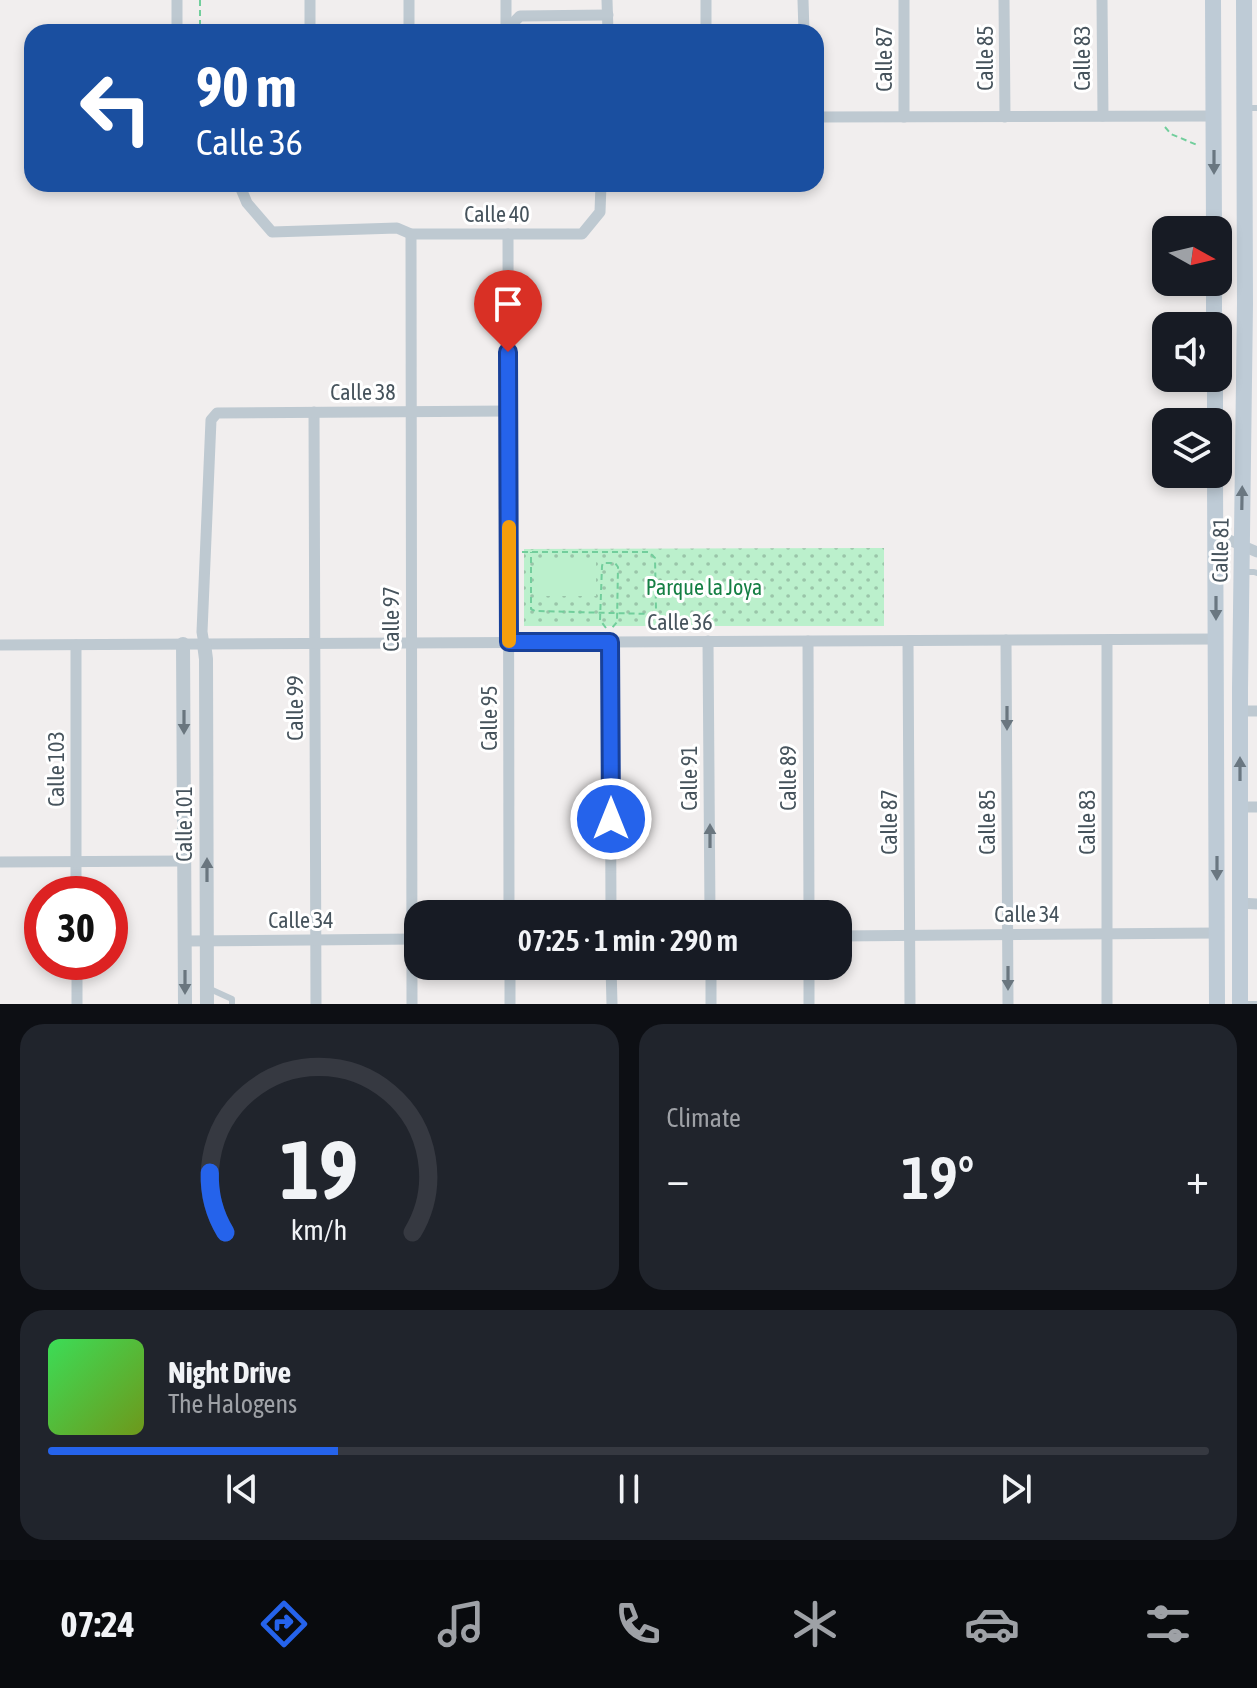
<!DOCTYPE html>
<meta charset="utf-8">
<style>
body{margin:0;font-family:"Asap Condensed",sans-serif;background:#20242c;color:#f1f3f6;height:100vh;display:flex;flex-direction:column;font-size:30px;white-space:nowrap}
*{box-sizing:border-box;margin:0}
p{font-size:26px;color:#9ea1a6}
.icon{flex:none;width:44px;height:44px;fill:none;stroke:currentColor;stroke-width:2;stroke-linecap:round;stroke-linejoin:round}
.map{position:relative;height:1004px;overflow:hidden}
.details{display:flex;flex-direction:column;gap:20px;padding:20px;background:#0d0f14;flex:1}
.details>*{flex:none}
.hud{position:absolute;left:24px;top:24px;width:800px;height:168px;border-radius:24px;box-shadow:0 4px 12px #0003;background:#1a4fa0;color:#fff;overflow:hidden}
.needle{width:52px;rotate:98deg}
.tools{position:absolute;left:1152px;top:216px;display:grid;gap:16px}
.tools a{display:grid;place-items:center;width:80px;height:80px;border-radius:16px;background:#171b24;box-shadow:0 4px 12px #0003;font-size:40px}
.speed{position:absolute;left:24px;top:876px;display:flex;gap:16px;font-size:40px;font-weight:700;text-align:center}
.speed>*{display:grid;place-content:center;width:104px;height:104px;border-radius:50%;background:#171b24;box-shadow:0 4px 12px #0003;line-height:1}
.speed .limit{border:12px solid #d22;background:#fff;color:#111}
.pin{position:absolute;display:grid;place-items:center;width:68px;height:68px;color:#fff;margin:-82px -34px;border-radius:50% 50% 50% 0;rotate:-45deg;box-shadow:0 0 8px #0007}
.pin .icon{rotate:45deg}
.me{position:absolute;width:88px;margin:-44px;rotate:0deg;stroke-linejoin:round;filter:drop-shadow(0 0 6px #0008)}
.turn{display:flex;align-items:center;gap:28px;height:168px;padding:0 40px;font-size:36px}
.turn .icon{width:104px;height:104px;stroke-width:2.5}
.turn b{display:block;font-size:56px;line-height:68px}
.big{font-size:60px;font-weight:600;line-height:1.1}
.details .widget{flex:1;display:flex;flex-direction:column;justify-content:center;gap:12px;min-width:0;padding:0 28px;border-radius:24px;background:#20242c}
.details .dial{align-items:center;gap:0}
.dial svg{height:208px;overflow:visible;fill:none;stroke:#363941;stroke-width:7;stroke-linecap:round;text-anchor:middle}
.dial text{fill:#f1f3f6;stroke:none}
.song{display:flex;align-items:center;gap:24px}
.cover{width:96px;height:96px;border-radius:12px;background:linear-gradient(135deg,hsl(130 70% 55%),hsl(80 70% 35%))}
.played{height:8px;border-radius:4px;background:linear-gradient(90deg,#2563eb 25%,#363941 25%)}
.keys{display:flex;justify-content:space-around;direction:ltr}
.heat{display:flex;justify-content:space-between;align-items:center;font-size:44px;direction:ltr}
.details .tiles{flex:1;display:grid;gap:20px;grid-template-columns:1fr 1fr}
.widget:last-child{grid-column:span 2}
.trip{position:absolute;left:404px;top:900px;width:448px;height:80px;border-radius:24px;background:#171b24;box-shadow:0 4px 12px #0003;font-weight:600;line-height:80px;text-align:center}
.menu{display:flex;height:128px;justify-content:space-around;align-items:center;background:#090b0e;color:#9ea1a6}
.menu .icon{width:56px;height:56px}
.menu .selected{color:#2563eb}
.menu b{font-size:36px;color:#f1f3f6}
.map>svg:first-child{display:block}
.grass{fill:url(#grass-dots)}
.pitch{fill:#bbf0cc}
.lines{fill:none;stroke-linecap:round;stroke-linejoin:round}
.path{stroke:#72ce9c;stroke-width:2;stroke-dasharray:6 4;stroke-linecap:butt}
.service{stroke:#bec9d1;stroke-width:6}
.minor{stroke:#bec9d1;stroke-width:11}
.tertiary{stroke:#bec9d1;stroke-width:14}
.secondary{stroke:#becbd6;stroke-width:16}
.oneway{fill:#6a7781}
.oneway2{fill:#6a767f}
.route-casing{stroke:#184099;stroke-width:20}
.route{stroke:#2563eb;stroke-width:14}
.slow{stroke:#f59e0b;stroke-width:14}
.labels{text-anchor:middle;stroke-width:6;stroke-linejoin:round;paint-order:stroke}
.street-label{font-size:22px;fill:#46535c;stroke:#fff}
.park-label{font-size:22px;fill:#157f44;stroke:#fff}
</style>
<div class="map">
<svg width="1257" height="1004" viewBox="0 0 1257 1004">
<defs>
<pattern id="grass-dots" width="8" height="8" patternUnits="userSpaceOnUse" patternTransform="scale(2)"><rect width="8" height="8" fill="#bbf0cc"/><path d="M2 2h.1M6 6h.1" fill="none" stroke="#9ac5a9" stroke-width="1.8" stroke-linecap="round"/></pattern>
</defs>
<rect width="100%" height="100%" fill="#f1eeee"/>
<path class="grass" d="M 884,548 L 884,626 L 524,626 L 524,549 Z"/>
<rect class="pitch" x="535" y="560" width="61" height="36"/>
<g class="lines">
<g class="path">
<path d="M 200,0 L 200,32"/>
<path d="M 1165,127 L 1171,134 L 1197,145"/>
<path d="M 522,552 L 649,552 L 655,558 L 656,609 L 651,614 L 535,611 L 531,609 L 531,552"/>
<path d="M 606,628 L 600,620 L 602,566 L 603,563 L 615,563 L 618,567 L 617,622 L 612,628"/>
</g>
<g class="service">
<path d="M 1245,108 L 1257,108"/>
<path d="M 1242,572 L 1254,572 L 1257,573"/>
<path d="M 210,989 L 232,999 L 232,1004"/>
<path d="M 1241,1004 L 1257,1004"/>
</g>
<g class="minor">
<path d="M 177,0 L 177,32"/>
<path d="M 409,0 L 409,31"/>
<path d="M 506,0 L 506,30"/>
<path d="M 607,0 L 608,32"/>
<path d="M 706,0 L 706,32"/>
<path d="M 803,0 L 804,32"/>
<path d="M 904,0 L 904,117"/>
<path d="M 1004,0 L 1005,117"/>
<path d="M 1102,0 L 1103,116"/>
<path d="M 290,32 L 506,30 L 520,16 L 608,15"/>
<path d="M 310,32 L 310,0"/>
<path d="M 816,117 L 1214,116"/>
<path d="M 239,184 L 247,203 L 272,232 L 397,228 L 411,234 L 582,234 L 600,212 L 601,184"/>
<path d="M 411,234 L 412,1004"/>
<path d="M 508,234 L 509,914"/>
<path d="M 314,412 L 316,1004"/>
<path d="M 1215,534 L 1257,552"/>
<path d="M 1006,640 L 1008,1004"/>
<path d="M 708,641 L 710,914"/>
<path d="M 808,641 L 809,914"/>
<path d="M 908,641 L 910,1004"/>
<path d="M 610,642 L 611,914"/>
<path d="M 204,644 L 202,632 L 211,420 L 217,413 L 508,411"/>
<path d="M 0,645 L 1216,639"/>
<path d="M 76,645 L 76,894"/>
<path d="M 1240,711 L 1257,711"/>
<path d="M 1240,807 L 1257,807"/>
<path d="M 0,862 L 185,861"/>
<path d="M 1239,903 L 1257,904"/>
<path d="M 838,936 L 1217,933"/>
<path d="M 185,941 L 417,939"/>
<path d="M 77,962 L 77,1004"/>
<path d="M 510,966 L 510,1004"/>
<path d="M 611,966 L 612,1004"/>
<path d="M 711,966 L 711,1004"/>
<path d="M 809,966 L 809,1004"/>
<path d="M 1107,1004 L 1107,640"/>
</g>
<g class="tertiary">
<path d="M 183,644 L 185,1004"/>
<path d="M 204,644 L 206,659 L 207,1004"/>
</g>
<g class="secondary">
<path d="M 1213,0 L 1214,230"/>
<path d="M 1214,282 L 1214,326"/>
<path d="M 1215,378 L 1215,422"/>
<path d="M 1215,474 L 1217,1004"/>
<path d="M 1240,1004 L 1240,688 L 1245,304 L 1244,0"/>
</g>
</g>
<defs><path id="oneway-solid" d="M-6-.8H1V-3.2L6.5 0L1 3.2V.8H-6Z" transform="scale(2)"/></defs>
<g class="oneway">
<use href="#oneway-solid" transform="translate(1214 162) rotate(90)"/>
<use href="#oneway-solid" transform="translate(1242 498) rotate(-89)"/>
<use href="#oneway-solid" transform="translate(1216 608) rotate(90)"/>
<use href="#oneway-solid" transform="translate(1240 769) rotate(-90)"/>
<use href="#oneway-solid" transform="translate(1217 868) rotate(90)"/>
</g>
<g class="oneway2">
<use href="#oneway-solid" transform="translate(1007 718) rotate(90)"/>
<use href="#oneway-solid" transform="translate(184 722) rotate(90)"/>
<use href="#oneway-solid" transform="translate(710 836) rotate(-90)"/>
<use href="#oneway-solid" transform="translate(207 870) rotate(-90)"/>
<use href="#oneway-solid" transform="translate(1008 978) rotate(90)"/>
<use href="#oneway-solid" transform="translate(185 982) rotate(90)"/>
</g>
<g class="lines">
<g class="route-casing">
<path id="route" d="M 508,352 L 509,642 L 610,642 L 611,819"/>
</g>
<use href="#route" class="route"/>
<path class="slow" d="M 509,527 L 509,641"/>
</g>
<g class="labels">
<g class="street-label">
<text transform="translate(985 58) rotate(-90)" y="8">Calle 85</text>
<text transform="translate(1082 58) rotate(-90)" y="8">Calle 83</text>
<text transform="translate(884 59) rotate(-90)" y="8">Calle 87</text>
<text x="497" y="222">Calle 40</text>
<text x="363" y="400">Calle 38</text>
<text transform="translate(1220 550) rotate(-89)" y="8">Calle 81</text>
<text transform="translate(391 619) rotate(-90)" y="8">Calle 97</text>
<text x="680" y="630">Calle 36</text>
<text transform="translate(295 708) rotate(-90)" y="8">Calle 99</text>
<text transform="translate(489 718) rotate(-90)" y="8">Calle 95</text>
<text transform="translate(56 769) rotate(-90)" y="8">Calle 103</text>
<text transform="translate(689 778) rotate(-90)" y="8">Calle 91</text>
<text transform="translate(788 778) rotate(-90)" y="8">Calle 89</text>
<text transform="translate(889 822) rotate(-90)" y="8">Calle 87</text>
<text transform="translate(987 822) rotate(-90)" y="8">Calle 85</text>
<text transform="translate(1087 822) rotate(-90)" y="8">Calle 83</text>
<text transform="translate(184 824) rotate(-90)" y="8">Calle 101</text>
<text x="1027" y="922">Calle 34</text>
<text x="301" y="928">Calle 34</text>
</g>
<g class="park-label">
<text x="704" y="595">Parque la Joya</text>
</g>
</g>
</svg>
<div class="tools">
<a><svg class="needle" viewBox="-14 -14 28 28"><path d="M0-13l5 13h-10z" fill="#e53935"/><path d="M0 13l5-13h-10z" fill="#9ea1a6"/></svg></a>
<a><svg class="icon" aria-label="sound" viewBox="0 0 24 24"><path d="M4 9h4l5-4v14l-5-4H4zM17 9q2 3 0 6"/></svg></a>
<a><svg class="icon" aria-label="layers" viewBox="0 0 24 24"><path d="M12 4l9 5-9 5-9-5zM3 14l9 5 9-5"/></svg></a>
</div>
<div class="speed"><div class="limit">30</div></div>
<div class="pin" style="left:508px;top:352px;background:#d93025"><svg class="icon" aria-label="arrive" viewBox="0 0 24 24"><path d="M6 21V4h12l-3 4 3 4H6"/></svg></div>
<svg class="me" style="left:611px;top:819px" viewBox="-20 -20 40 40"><circle r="17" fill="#2563eb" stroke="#fff" stroke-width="3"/><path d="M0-11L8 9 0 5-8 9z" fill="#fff"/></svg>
<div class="trip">07:25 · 1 min · 290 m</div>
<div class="hud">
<div class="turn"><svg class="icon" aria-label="left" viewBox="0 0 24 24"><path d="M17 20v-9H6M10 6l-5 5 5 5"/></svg><div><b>90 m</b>Calle 36</div></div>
</div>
</div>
<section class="details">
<div class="tiles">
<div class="widget dial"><svg viewBox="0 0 100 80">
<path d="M14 69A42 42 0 1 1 86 69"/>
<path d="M14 69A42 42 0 0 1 8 46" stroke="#2563eb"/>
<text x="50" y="56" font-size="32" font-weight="700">19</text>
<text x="50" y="72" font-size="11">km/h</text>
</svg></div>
<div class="widget"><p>Climate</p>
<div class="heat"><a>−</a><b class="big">19°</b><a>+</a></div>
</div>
<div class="widget">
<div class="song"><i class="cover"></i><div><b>Night Drive</b><p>The Halogens</p></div></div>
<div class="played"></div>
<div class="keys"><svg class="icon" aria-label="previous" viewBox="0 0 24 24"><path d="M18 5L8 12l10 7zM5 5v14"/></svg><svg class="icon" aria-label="pause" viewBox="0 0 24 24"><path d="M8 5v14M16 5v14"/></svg><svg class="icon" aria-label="next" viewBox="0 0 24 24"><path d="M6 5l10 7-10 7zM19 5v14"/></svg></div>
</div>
</div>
</section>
<nav class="menu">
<b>07:24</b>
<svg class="icon selected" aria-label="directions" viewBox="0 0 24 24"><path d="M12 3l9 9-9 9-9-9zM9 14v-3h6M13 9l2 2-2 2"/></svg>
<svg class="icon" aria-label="music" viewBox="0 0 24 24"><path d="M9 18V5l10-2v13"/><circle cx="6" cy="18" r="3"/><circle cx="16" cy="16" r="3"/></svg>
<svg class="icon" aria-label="phone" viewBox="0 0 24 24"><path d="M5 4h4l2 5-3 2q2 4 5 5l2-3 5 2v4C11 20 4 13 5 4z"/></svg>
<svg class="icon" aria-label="climate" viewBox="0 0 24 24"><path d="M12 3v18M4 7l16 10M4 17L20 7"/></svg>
<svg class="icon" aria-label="car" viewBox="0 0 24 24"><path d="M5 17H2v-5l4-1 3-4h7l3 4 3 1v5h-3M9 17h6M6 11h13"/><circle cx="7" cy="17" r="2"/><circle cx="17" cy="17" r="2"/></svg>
<svg class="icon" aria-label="filters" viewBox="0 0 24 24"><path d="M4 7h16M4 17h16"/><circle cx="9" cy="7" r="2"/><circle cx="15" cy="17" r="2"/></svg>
</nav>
